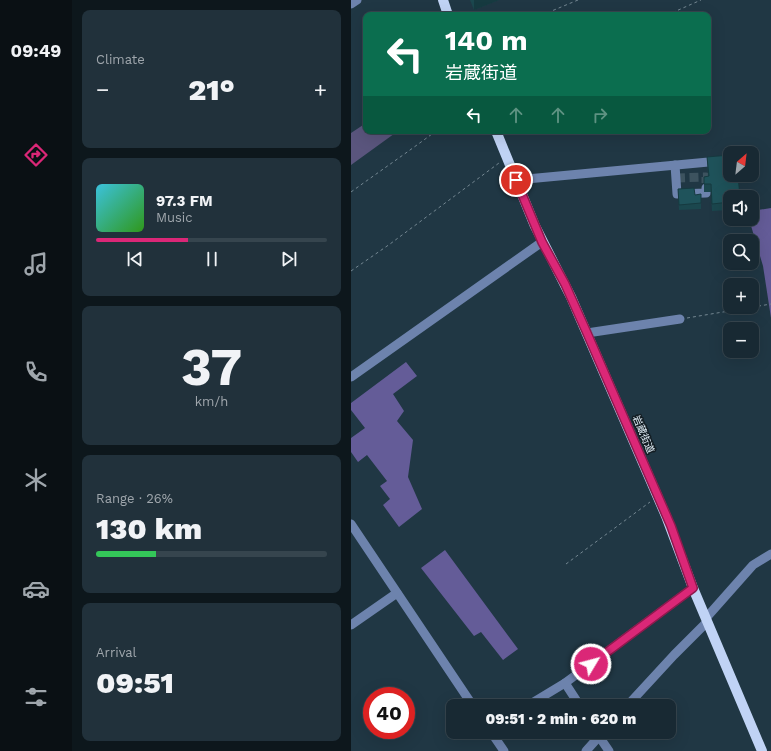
<!DOCTYPE html>
<meta charset="utf-8">
<style>
body{margin:0;font-family:"Work Sans","Noto Sans JP",sans-serif;background:#21313b;color:#f1f3f6;height:100vh;display:flex;flex-direction:column;font-size:15px;white-space:nowrap}
*{box-sizing:border-box;margin:0}
p{font-size:13px;color:#9fa6ac}
.icon{flex:none;width:22px;height:22px;fill:none;stroke:currentColor;stroke-width:2;stroke-linecap:round;stroke-linejoin:round}
.map{position:relative;flex:1;overflow:hidden}
.drawer{display:flex;flex-direction:column;gap:10px;padding:10px;background:#0d171c;width:279px}
.drawer>*{flex:none}
.guide{position:absolute;left:12px;top:12px;width:348px;height:122px;border-radius:8px;box-shadow:0 4px 16px #0002,0 0 0 1px #36454e;background:#0b6e4f;color:#fff;overflow:hidden}
.needle{width:26px;rotate:28deg}
.controls{position:absolute;left:372px;top:146px;display:grid;gap:8px}
.controls a{display:grid;place-items:center;width:36px;height:36px;border-radius:8px;background:#182933;box-shadow:0 4px 16px #0002,0 0 0 1px #36454e;font-size:20px}
.speed{position:absolute;left:12px;top:687px;display:flex;gap:8px;font-size:20px;font-weight:700;text-align:center}
.speed>*{display:grid;place-content:center;width:52px;height:52px;border-radius:50%;background:#182933;box-shadow:0 4px 16px #0002,0 0 0 1px #36454e;line-height:1}
.speed .limit{border:6px solid #d22;background:#fff;color:#111}
.pin{position:absolute;display:grid;place-items:center;width:34px;height:34px;color:#fff;margin:-17px;border:2px solid #fff;border-radius:50%;box-shadow:0 1px 4px #0007}
.me{position:absolute;width:44px;margin:-22px;rotate:53deg;stroke-linejoin:round;filter:drop-shadow(0 0 3px #0008)}
.turn{display:flex;align-items:center;gap:14px;height:84px;padding:0 16px;font-size:18px}
.turn .icon{width:52px;height:52px;stroke-width:2.5}
.turn b{display:block;font-size:28px;line-height:34px}
.lanes{display:flex;align-items:center;height:38px;padding:0 16px;background:#0003;justify-content:center;gap:20px;direction:ltr}
.lanes .off{opacity:.35}
.big{font-size:30px;font-weight:800;line-height:1.1}
.drawer .card{flex:1;display:flex;flex-direction:column;justify-content:center;gap:6px;min-width:0;padding:0 14px;border-radius:8px;background:#21313b}
.drawer .dial{align-items:center;gap:0}
.dial b{font-size:52px;line-height:1}
.song{display:flex;align-items:center;gap:12px}
.cover{width:48px;height:48px;border-radius:6px;background:linear-gradient(135deg,hsl(190 70% 55%),hsl(110 70% 35%))}
.played{height:4px;border-radius:2px;background:linear-gradient(90deg,#db2777 40%,#36454e 40%)}
.keys{display:flex;justify-content:space-around;direction:ltr}
.heat{display:flex;justify-content:space-between;align-items:center;font-size:22px;direction:ltr}
.charge{height:6px;border-radius:3px;background:linear-gradient(90deg,#34c759 26%,#36454e 0)}
.trip{position:absolute;left:95px;top:699px;width:230px;height:40px;border-radius:8px;background:#182933;box-shadow:0 4px 16px #0002,0 0 0 1px #36454e;font-weight:800;line-height:40px;text-align:center}
main{display:flex;flex:1;min-height:0}
.tabs{display:flex;flex-direction:column;width:72px;justify-content:space-around;align-items:center;background:#0a1014;color:#9fa6ac}
.tabs .icon{width:28px;height:28px}
.tabs .active{color:#db2777}
.tabs b{font-size:18px;color:#f1f3f6}
.map>svg:first-child{display:block}
.green{fill:#5a557d}
.forest{fill:#645c98}
.lines{fill:none;stroke-linecap:round;stroke-linejoin:round}
.minor-tunnel{stroke:#3d535f;stroke-width:9;stroke-dasharray:9 4.5;stroke-linecap:butt}
.path{stroke:#748792;stroke-width:1;stroke-dasharray:3 3;stroke-linecap:butt}
.minor{stroke:#6d83ad;stroke-width:9}
.major{stroke:#c0d3f5;stroke-width:10}
.wall{fill:#1b474e}
.shaded-wall{fill:#163a40}
.building{fill:#1f535b;stroke:#163a40}
.route-casing{stroke:#8e194d;stroke-width:10}
.route{stroke:#db2777;stroke-width:7}
.labels{text-anchor:middle;stroke-width:3;stroke-linejoin:round;paint-order:stroke}
.street-label{font-size:10px;fill:#e3f0f9;stroke:#131d23}
</style>
<main>
<nav class="tabs">
<b>09:49</b>
<svg class="icon active" aria-label="directions" viewBox="0 0 24 24"><path d="M12 3l9 9-9 9-9-9zM9 14v-3h6M13 9l2 2-2 2"/></svg>
<svg class="icon" aria-label="music" viewBox="0 0 24 24"><path d="M9 18V5l10-2v13"/><circle cx="6" cy="18" r="3"/><circle cx="16" cy="16" r="3"/></svg>
<svg class="icon" aria-label="phone" viewBox="0 0 24 24"><path d="M5 4h4l2 5-3 2q2 4 5 5l2-3 5 2v4C11 20 4 13 5 4z"/></svg>
<svg class="icon" aria-label="climate" viewBox="0 0 24 24"><path d="M12 3v18M4 7l16 10M4 17L20 7"/></svg>
<svg class="icon" aria-label="car" viewBox="0 0 24 24"><path d="M5 17H2v-5l4-1 3-4h7l3 4 3 1v5h-3M9 17h6M6 11h13"/><circle cx="7" cy="17" r="2"/><circle cx="17" cy="17" r="2"/></svg>
<svg class="icon" aria-label="filters" viewBox="0 0 24 24"><path d="M4 7h16M4 17h16"/><circle cx="9" cy="7" r="2"/><circle cx="15" cy="17" r="2"/></svg>
</nav>
<section class="drawer">
<div class="card"><p>Climate</p>
<div class="heat"><a>−</a><b class="big">21°</b><a>+</a></div>
</div>
<div class="card">
<div class="song"><i class="cover"></i><div><b>97.3 FM</b><p>Music</p></div></div>
<div class="played"></div>
<div class="keys"><svg class="icon" aria-label="previous" viewBox="0 0 24 24"><path d="M18 5L8 12l10 7zM5 5v14"/></svg><svg class="icon" aria-label="pause" viewBox="0 0 24 24"><path d="M8 5v14M16 5v14"/></svg><svg class="icon" aria-label="next" viewBox="0 0 24 24"><path d="M6 5l10 7-10 7zM19 5v14"/></svg></div>
</div>
<div class="card dial"><b>37</b><p>km/h</p></div>
<div class="card"><p>Range · 26%</p><b class="big">130 km</b><div class="charge"></div></div>
<div class="card"><p>Arrival</p><b class="big">09:51</b></div>
</section>
<div class="map">
<svg width="420" height="751" viewBox="0 0 420 751">
<rect width="100%" height="100%" fill="#203744"/>
<path class="green" d="M 15,123 L 15,131 L 47,131 L 0,165 L 0,133 Z"/>
<g class="forest">
<path d="M 420,208 L 420,318 L 412,266 L 398,219 L 401,219 L 401,211 Z"/>
<path d="M 55,362 L 66,376 L 42,394 L 53,411 L 46,421 L 62,440 L 57,477 L 71,509 L 48,527 L 32,505 L 39,499 L 29,486 L 36,481 L 16,455 L 7,462 L 0,452 L 0,438 L 14,428 L 0,410 L 0,403 Z"/>
<path d="M 94,550 L 167,649 L 152,660 L 130,632 L 123,636 L 70,568 Z"/>
</g>
<g class="lines">
<path class="minor-tunnel" d="M 325,178 L 355,177 L 355,186"/>
<g class="path">
<path d="M 191,15 L 227,0"/>
<path d="M 316,15 L 350,0"/>
<path d="M 0,192 C 29,171 57,152 85,131"/>
<path d="M 0,271 L 39,244 L 148,163"/>
<path d="M 336,318 L 420,304"/>
<path d="M 215,564 L 299,502"/>
</g>
<g class="minor">
<path d="M 0,4 L 6,0"/>
<path d="M 324,165 L 326,194 L 355,193 L 355,188"/>
<path d="M 165,180 L 379,160"/>
<path d="M 236,333 L 329,319"/>
<path d="M 0,377 L 191,242"/>
<path d="M 0,524 L 122,706"/>
<path d="M 355,618 L 402,565 L 420,554"/>
<path d="M 0,625 L 46,593"/>
<path d="M 176,706 L 214,683"/>
<path d="M 229,706 L 214,683 L 342,588"/>
<path d="M 276,706 L 323,655 L 356,622"/>
<path d="M 140,732 L 153,751"/>
<path d="M 245,732 L 258,751"/>
<path d="M 235,751 L 252,732"/>
</g>
<g class="major">
<path d="M 92,0 L 97,15"/>
<path d="M 145,131 L 184,226 L 220,297 L 315,516 L 342,588 L 411,751"/>
</g>
</g>
<g class="wall">
<path d="M 119,0 L 148,0 L 123,10 Z"/>
<path d="M 356,157 L 379,197 L 379,210 L 361,211 L 360,192 L 353,192 L 353,177 L 357,176 Z"/>
<path d="M 327,189 L 344,195 L 350,203 L 350,209 L 328,210 Z"/>
</g>
<path class="shaded-wall" d="M 123,0 L 148,0 L 123,10 Z"/>
<g class="building">
<path d="M 379,155 L 379,175 L 387,175 L 389,197 L 379,197 L 379,202 L 361,204 L 360,184 L 353,184 L 353,177 L 358,176 L 356,157 Z"/>
<path d="M 343,188 L 344,195 L 350,194 L 350,203 L 328,205 L 327,189 Z"/>
</g>
<g class="lines">
<g class="route-casing">
<path id="route" d="M 165,180 L 191,242 L 214,284 L 236,333 L 320,526 L 342,588 L 240,664"/>
</g>
<use href="#route" class="route"/>
</g>
<g class="labels">
<g class="street-label">
<text transform="translate(293 434) rotate(67)" y="4">岩蔵街道</text>
</g>
</g>
</svg>
<div class="controls">
<a><svg class="needle" viewBox="-14 -14 28 28"><path d="M0-13l5 13h-10z" fill="#e53935"/><path d="M0 13l5-13h-10z" fill="#9fa6ac"/></svg></a>
<a><svg class="icon" aria-label="sound" viewBox="0 0 24 24"><path d="M4 9h4l5-4v14l-5-4H4zM17 9q2 3 0 6"/></svg></a>
<a><svg class="icon" aria-label="search" viewBox="0 0 24 24"><circle cx="10" cy="10" r="6"/><path d="M15 15l6 6"/></svg></a>
<a>+</a>
<a>−</a>
</div>
<div class="speed"><div class="limit">40</div></div>
<div class="pin" style="left:165px;top:180px;background:#d93025"><svg class="icon" aria-label="arrive" viewBox="0 0 24 24"><path d="M6 21V4h12l-3 4 3 4H6"/></svg></div>
<svg class="me" style="left:240px;top:664px" viewBox="-20 -20 40 40"><circle r="17" fill="#db2777" stroke="#fff" stroke-width="3"/><path d="M0-11L8 9 0 5-8 9z" fill="#fff"/></svg>
<div class="trip">09:51 · 2 min · 620 m</div>
<div class="guide">
<div class="turn"><svg class="icon" aria-label="left" viewBox="0 0 24 24"><path d="M17 20v-9H6M10 6l-5 5 5 5"/></svg><div><b>140 m</b>岩蔵街道</div></div>
<div class="lanes"><svg class="icon" aria-label="left" viewBox="0 0 24 24"><path d="M17 20v-9H6M10 6l-5 5 5 5"/></svg><svg class="icon off" aria-label="ahead" viewBox="0 0 24 24"><path d="M12 20V5M6 11l6-6 6 6"/></svg><svg class="icon off" aria-label="ahead" viewBox="0 0 24 24"><path d="M12 20V5M6 11l6-6 6 6"/></svg><svg class="icon off" aria-label="right" viewBox="0 0 24 24"><path d="M7 20v-9h11M14 6l5 5-5 5"/></svg></div>
</div>
</div>
</main>
